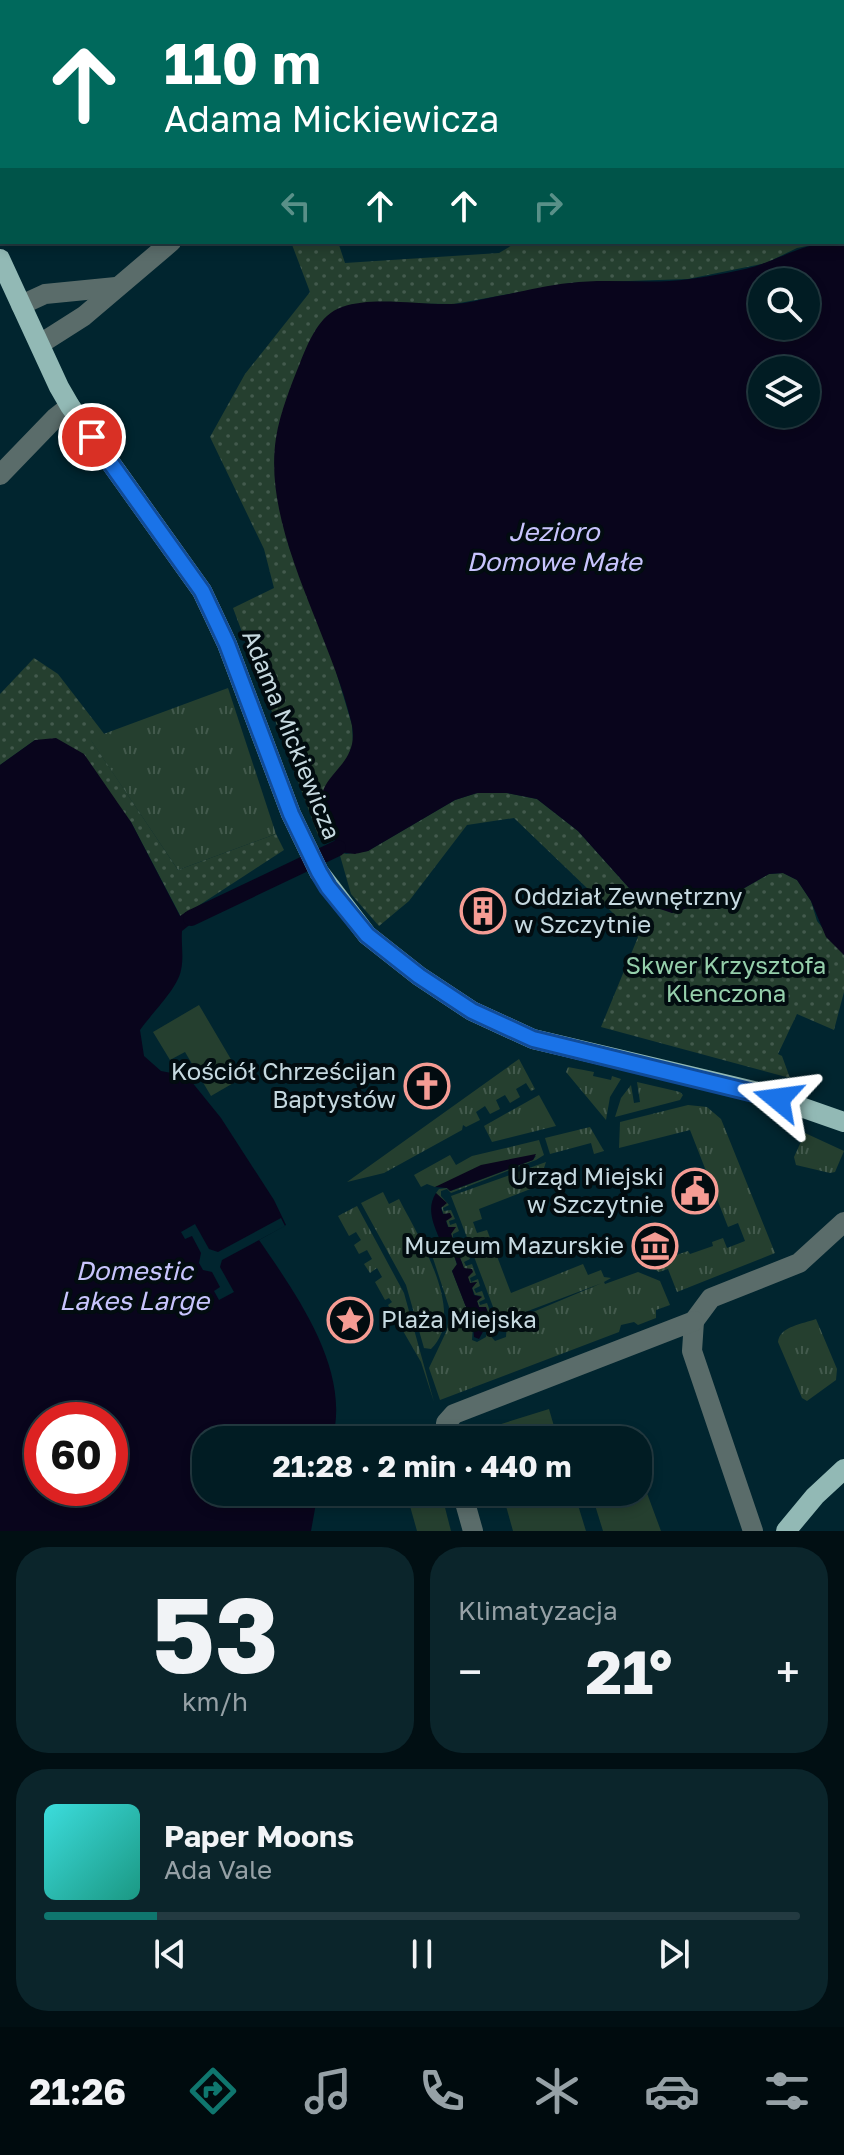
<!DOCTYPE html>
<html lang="pl">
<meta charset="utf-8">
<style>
body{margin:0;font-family:"Golos Text",sans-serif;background:#0b252b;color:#f1f3f6;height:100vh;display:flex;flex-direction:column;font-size:30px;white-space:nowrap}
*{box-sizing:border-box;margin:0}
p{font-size:26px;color:#96a1a6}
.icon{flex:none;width:44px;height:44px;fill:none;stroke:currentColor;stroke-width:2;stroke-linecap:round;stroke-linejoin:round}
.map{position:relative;height:1531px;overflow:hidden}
.drawer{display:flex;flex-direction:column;gap:16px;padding:16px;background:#010f13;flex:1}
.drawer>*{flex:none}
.guide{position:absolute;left:0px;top:0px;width:844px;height:244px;box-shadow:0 4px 12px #0003,0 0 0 2px #233a41;background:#00695c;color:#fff;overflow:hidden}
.fabs{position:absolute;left:748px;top:268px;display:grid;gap:16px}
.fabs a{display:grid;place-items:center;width:72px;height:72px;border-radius:50%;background:#011c23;box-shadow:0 4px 12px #0003,0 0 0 2px #233a41;font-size:40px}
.speed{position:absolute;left:24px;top:1402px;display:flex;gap:16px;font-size:40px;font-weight:700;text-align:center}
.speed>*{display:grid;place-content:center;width:104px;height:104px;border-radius:50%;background:#011c23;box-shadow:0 4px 12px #0003,0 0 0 2px #233a41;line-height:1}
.speed .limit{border:12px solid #d22;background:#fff;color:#111}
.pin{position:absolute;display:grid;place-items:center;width:68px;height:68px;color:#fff;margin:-34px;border:4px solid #fff;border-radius:50%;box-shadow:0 2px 8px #0007}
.me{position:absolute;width:88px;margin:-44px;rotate:286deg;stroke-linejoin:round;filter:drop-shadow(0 0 6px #0008)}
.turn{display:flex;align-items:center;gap:28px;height:168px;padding:0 32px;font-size:36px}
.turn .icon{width:104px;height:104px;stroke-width:2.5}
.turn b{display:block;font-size:56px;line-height:68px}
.lanes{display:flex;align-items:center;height:76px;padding:0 32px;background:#0003;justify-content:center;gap:40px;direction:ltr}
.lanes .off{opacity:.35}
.big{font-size:60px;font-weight:700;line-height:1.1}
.drawer .widget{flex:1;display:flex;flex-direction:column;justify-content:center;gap:12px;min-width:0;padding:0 28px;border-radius:32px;background:#0b252b}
.drawer .dial{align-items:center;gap:0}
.dial b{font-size:104px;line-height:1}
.song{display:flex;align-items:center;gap:24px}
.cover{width:96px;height:96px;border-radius:12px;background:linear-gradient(135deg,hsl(180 70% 55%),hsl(170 70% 35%))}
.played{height:8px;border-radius:4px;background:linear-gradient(90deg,#0f766e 15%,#233a41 15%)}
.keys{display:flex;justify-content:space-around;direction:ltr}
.heat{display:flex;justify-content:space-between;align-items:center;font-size:44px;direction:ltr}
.drawer .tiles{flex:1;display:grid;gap:16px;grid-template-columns:1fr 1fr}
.widget:last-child{grid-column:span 2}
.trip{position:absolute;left:192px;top:1426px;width:460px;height:80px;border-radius:32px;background:#011c23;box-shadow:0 4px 12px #0003,0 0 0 2px #233a41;font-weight:700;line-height:80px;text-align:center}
.tabs{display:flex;height:128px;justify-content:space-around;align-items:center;background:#000b0e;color:#96a1a6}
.tabs .icon{width:56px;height:56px}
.tabs .selected{color:#0f766e}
.tabs b{font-size:36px;color:#f1f3f6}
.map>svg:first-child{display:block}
.grass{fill:url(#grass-tufts)}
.park{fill:url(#park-dots)}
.pitch{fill:#253f2f}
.water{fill:#09051c;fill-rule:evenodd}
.pier{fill:#01252f}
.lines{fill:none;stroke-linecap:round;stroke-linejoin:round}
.canal{stroke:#09051c;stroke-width:16}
.minor{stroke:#5a6c6a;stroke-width:20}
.major{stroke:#92b9b5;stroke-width:20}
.route-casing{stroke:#114b97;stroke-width:20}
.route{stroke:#1a73e8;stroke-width:14}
.labels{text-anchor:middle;stroke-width:8;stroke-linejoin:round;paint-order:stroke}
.street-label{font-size:24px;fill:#c6d9e0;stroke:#020c10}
.poi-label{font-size:24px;fill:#c6d9e0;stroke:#020c10;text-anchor:end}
.park-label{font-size:24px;fill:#95cfab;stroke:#020c10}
.water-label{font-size:26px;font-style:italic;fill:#c8c4fd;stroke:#020c10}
</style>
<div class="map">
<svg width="844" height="1531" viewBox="0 0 844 1531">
<defs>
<pattern id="grass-tufts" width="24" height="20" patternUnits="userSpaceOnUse" patternTransform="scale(2)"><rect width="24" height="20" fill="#253f2f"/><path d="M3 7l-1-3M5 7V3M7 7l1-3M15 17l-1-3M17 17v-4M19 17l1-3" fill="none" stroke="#435a4d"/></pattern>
<pattern id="park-dots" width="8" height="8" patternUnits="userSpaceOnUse" patternTransform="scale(2)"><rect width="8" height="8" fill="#253f2f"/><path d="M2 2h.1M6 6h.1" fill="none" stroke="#435a4d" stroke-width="1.8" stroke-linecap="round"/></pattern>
</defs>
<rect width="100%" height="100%" fill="#01252f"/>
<g class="grass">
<path d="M 228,688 L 276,834 L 178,870 L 90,739 Z"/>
<path d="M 519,1059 L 535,1089 L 531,1091 L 526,1083 L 516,1089 L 520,1097 L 510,1103 L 505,1095 L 496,1100 L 500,1109 L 490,1114 L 485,1106 L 476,1112 L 480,1120 L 466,1127 L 463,1125 L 462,1130 L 384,1173 L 347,1182 Z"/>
<path d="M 568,1067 L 594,1072 L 593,1076 L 611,1080 L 612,1076 L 621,1079 L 610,1097 L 606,1120 L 566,1072 Z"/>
<path d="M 637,1082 L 680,1092 L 683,1095 L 680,1100 L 615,1117 L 621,1098 L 631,1085 L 634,1103 L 640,1102 Z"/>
<path d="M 539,1095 L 556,1126 L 492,1142 L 484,1126 Z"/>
<path d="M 688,1105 L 707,1107 L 721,1119 L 775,1253 L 677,1292 L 668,1269 L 659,1272 L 647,1265 L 688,1251 L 690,1254 L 713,1246 L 712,1242 L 723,1238 L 727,1248 L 745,1241 L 738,1223 L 728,1227 L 690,1130 L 619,1148 L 620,1122 Z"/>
<path d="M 590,1127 L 604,1151 L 594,1154 L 591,1143 L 550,1154 L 545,1138 Z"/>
<path d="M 805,1133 L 844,1151 L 835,1172 L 830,1173 L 796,1165 L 794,1157 Z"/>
<path d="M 539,1140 L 544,1155 L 536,1160 L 451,1193 L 447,1189 L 441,1191 L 441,1196 L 449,1205 L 443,1208 L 444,1211 L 451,1210 L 455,1219 L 449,1221 L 450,1225 L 456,1223 L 459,1231 L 453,1234 L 453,1239 L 436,1193 L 439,1189 L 447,1188 L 451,1191 L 533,1160 L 536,1156 L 435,1187 L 427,1184 L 421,1187 L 414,1175 L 450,1155 L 456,1165 L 472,1156 Z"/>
<path d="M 546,1162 L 544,1168 L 549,1173 L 551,1181 L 479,1209 L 482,1219 L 473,1222 L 477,1233 L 487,1230 L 511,1293 L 583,1264 L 588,1275 L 601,1270 L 604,1277 L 611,1278 L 604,1282 L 605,1284 L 638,1272 L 660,1281 L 670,1305 L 656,1310 L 656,1318 L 638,1325 L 634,1322 L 621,1325 L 619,1332 L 440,1400 L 429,1368 L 447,1330 L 450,1310 L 429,1246 L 440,1241 L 442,1245 L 451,1246 L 457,1265 L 452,1271 L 473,1325 L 472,1340 L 477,1342 L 486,1337 L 487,1328 L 492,1319 L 486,1308 L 479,1307 L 477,1301 L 482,1296 L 475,1295 L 472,1288 L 477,1282 L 470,1283 L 454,1243 L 462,1239 L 464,1244 L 460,1246 L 461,1250 L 466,1248 L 470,1259 L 464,1262 L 466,1266 L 472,1264 L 476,1275 L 470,1278 L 471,1282 L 478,1279 L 480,1286 L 474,1289 L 476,1293 L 482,1291 L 485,1299 L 479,1302 L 480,1305 L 487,1303 L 494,1322 L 488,1327 L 488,1333 L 495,1341 L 506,1337 L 507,1323 L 602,1283 L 504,1320 L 498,1320 L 470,1246 L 475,1243 L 473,1238 L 468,1240 L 451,1196 Z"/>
<path d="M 383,1192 L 389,1204 L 399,1199 C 417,1234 468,1314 431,1349 L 424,1348 L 406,1285 L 361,1203 Z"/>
<path d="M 357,1206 L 404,1293 L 434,1402 L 421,1362 L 388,1305 L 392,1302 L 389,1298 L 385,1300 L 375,1282 L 382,1277 L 377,1268 L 370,1273 L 364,1264 L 372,1259 L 367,1250 L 359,1254 L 354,1245 L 361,1240 L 356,1232 L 349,1236 L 338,1216 Z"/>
<path d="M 816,1319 L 837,1369 L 836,1380 L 807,1401 L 802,1398 L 778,1342 C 780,1326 803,1324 816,1319 Z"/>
</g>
<g class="park">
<path d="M 291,242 L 338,242 L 345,263 L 499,253 L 514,244 L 827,242 L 797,248 L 766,263 L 688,279 L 570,283 L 454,304 L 364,303 L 279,506 L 289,547 L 332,658 L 352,725 L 353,743 L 348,757 L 320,806 L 328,831 L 318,835 L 233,608 L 274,588 L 264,549 L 210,437 L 245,374 L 310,292 Z"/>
<path d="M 34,658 L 58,674 L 105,735 L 91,740 L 178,870 L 276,834 L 284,850 L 181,917 L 131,822 L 35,740 L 0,765 L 0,694 Z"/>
<path d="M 477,793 L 507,793 L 537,799 L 578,831 L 629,888 L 672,913 L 734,894 L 769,874 L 783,873 L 797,880 L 811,901 L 817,921 L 844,955 L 844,992 L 834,1030 L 797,1014 L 778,1054 L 782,1056 L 790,1078 L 601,1027 L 638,937 L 514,818 L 467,825 L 409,901 L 379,926 L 351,894 L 339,852 L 346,854 L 368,851 L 455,800 Z"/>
</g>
<g class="pitch">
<path d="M 199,1005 L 242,1078 L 211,1096 L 185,1052 L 170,1060 L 153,1032 Z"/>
<path d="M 549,1409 L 558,1440 L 486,1440 L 482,1430 Z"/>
<path d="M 644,1485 L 661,1531 L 603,1531 L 594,1502 L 624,1492 L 638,1492 L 638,1487 Z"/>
<path d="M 406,1492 L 441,1492 L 451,1531 L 417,1531 Z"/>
<path d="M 502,1492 L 574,1492 L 586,1531 L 513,1531 Z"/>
</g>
<g class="water">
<path d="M 842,239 L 844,239 L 844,955 L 826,937 L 811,901 L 797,880 L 783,873 L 769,874 L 734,894 L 672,913 L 660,909 L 629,888 L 578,831 L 537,799 L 507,793 L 477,793 L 455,800 L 368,851 L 355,854 L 339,852 C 335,835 320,821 321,802 C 322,770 362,765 351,721 C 330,632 262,529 276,438 C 280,413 291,385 300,363 C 309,341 319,315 342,307 C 373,296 418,305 451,304 C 466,304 483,299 498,296 C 522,292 546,285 570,283 C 609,278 651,285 690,279 C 715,275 744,271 767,262 C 796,251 810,242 842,242 ZM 762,282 L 806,282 L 806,326 L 762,326 ZM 762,370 L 806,370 L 806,414 L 762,414 Z"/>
<path d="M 56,738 L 84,754 L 131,822 L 180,916 L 186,912 L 192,923 L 182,931 C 181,943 184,958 181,970 C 178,988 152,1013 140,1030 L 144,1056 L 161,1071 L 187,1076 L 221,1118 L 274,1200 L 286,1225 L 259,1240 C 296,1294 352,1371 332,1440 L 206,1440 L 206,1492 L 318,1492 L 311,1531 L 0,1531 L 0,765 L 35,740 ZM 42,1420 L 110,1420 L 110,1488 L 42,1488 Z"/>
<path d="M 536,1154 L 533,1160 L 450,1191 L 447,1188 L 435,1187 L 481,1165 Z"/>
<path d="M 436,1193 L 447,1203 L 441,1208 L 443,1214 L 450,1213 L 452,1217 L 446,1221 L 448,1227 L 456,1227 L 451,1234 L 464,1268 L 472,1269 L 473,1272 L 468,1277 L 470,1283 L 477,1282 L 472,1288 L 474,1295 L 482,1297 L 477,1301 L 479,1307 L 486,1307 L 490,1319 L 479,1339 L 474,1337 L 473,1325 L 452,1271 L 457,1264 L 451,1247 L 442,1245 C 435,1227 425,1210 436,1193 Z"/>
</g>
<path class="pier" d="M 281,1218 L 285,1226 L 222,1260 L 220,1267 L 234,1292 L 219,1300 L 214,1291 L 220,1287 L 212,1272 L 203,1270 L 199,1263 L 201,1253 L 192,1236 L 185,1239 L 181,1232 L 195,1224 L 209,1249 L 218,1252 Z"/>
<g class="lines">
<path class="canal" d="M 191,918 L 338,848"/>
<g class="minor">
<path d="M 610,0 L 610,2"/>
<path d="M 842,119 L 844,119"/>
<path d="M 21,305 L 45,294 L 116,287"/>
<path d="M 40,344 L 84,316 L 171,242"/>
<path d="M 0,475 L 56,417 L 70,406"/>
<path d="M 694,1321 L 692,1351 L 753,1531"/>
<path d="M 694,1321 L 711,1298 L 799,1263 L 844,1222"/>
<path d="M 448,1440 L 446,1423 L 454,1414 L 694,1321"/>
<path d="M 462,1492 L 473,1531"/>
</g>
<g class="major">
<path d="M 0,259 L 59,387 L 70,406 L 202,591 L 227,644 L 291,814 L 319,872 L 367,935 L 419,976 L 472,1011 L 533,1039 L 758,1092 L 844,1122"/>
<path d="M 786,1531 L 815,1496 L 844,1469"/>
</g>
</g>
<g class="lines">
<g class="route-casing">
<path id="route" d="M 92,437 L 202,591 L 227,644 L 291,814 L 319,872 L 328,887 L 367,935 L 419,976 L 472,1011 L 533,1039 L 778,1099"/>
</g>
<use href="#route" class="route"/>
</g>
<defs>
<g id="building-ring" transform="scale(2.3)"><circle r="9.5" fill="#020c10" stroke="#f59c94" stroke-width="1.5"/><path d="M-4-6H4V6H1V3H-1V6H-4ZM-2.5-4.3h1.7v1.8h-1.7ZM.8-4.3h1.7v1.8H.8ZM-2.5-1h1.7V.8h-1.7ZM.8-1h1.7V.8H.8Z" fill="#f59c94"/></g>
<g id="church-ring" transform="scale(2.3)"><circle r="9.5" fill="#020c10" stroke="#f59c94" stroke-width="1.5"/><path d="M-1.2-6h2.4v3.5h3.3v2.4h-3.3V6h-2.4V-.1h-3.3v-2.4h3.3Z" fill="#f59c94"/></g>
<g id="civic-ring" transform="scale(2.3)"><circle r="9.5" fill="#020c10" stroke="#f59c94" stroke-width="1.5"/><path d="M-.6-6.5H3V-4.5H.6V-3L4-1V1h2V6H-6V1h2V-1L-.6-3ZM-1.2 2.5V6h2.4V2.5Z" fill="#f59c94"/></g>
<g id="museum-ring" transform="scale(2.3)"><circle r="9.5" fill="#020c10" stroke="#f59c94" stroke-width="1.5"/><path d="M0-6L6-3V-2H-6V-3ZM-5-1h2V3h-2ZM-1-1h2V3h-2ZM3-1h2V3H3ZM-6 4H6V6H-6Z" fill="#f59c94"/></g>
<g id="sight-ring" transform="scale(2.3)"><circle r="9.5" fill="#020c10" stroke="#f59c94" stroke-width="1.5"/><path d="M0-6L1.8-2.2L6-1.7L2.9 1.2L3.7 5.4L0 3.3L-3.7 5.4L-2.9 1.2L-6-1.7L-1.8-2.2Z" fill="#f59c94"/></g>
</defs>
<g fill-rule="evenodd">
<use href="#building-ring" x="483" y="911"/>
<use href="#church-ring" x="427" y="1086"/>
<use href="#civic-ring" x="695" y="1191"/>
<use href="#museum-ring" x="655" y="1246"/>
<use href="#sight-ring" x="350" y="1320"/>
</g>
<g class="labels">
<g class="street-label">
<text transform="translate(291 735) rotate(68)" y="8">Adama Mickiewicza</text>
</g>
<g class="poi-label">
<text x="514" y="905" text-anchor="start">Oddział Zewnętrzny<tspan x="514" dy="28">w Szczytnie</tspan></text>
<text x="396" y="1080">Kościół Chrześcijan<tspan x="396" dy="28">Baptystów</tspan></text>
<text x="664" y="1185">Urząd Miejski<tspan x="664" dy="28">w Szczytnie</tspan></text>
<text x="624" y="1254">Muzeum Mazurskie</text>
<text x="381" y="1328" text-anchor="start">Plaża Miejska</text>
</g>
<g class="park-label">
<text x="726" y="974">Skwer Krzysztofa<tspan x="726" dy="28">Klenczona</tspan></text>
</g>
<g class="water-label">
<text x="554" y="541">Jezioro<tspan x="554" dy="30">Domowe Małe</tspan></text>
<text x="134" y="1280">Domestic<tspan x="134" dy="30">Lakes Large</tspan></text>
</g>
</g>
</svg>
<div class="fabs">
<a><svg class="icon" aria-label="search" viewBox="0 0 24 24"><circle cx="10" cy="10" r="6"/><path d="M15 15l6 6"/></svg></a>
<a><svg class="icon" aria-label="layers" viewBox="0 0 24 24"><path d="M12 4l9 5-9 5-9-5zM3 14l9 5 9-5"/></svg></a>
</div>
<div class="speed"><div class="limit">60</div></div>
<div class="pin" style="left:92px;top:437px;background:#d93025"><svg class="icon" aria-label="arrive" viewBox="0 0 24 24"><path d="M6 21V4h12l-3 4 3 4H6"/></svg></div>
<svg class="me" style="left:778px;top:1099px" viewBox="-20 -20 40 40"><path d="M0-17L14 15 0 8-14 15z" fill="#1a73e8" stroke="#fff" stroke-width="4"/></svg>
<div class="trip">21:28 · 2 min · 440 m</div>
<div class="guide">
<div class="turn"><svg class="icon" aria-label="ahead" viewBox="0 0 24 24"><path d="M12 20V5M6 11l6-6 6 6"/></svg><div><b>110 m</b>Adama Mickiewicza</div></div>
<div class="lanes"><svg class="icon off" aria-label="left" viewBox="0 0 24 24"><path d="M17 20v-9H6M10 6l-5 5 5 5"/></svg><svg class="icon" aria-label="ahead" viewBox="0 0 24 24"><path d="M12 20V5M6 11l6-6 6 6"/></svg><svg class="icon" aria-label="ahead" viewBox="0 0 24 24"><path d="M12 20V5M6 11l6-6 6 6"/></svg><svg class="icon off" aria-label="right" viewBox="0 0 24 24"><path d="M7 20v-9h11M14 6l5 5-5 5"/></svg></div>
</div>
</div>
<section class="drawer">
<div class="tiles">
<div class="widget dial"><b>53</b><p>km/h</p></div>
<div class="widget"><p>Klimatyzacja</p>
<div class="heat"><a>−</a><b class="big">21°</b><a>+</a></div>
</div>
<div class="widget">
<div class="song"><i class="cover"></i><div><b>Paper Moons</b><p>Ada Vale</p></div></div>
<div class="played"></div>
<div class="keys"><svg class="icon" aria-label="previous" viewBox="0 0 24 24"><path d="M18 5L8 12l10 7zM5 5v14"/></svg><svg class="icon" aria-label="pause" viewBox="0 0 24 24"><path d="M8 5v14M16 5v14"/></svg><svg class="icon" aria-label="next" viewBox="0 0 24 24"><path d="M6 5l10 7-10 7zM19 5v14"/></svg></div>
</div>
</div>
</section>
<nav class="tabs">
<b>21:26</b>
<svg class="icon selected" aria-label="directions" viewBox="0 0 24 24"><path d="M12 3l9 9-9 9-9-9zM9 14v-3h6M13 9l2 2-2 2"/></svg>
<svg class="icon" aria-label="music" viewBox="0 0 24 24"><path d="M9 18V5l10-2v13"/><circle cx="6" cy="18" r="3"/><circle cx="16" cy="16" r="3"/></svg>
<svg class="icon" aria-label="phone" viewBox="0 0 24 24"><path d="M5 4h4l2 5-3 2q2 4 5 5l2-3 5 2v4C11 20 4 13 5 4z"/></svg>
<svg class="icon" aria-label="climate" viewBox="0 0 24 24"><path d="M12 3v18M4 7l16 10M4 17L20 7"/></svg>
<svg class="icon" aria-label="car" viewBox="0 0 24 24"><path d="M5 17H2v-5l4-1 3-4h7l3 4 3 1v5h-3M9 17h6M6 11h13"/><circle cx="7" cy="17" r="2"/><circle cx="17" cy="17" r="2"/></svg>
<svg class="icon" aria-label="filters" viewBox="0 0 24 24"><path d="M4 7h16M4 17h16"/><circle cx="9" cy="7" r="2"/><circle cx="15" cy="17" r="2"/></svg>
</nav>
